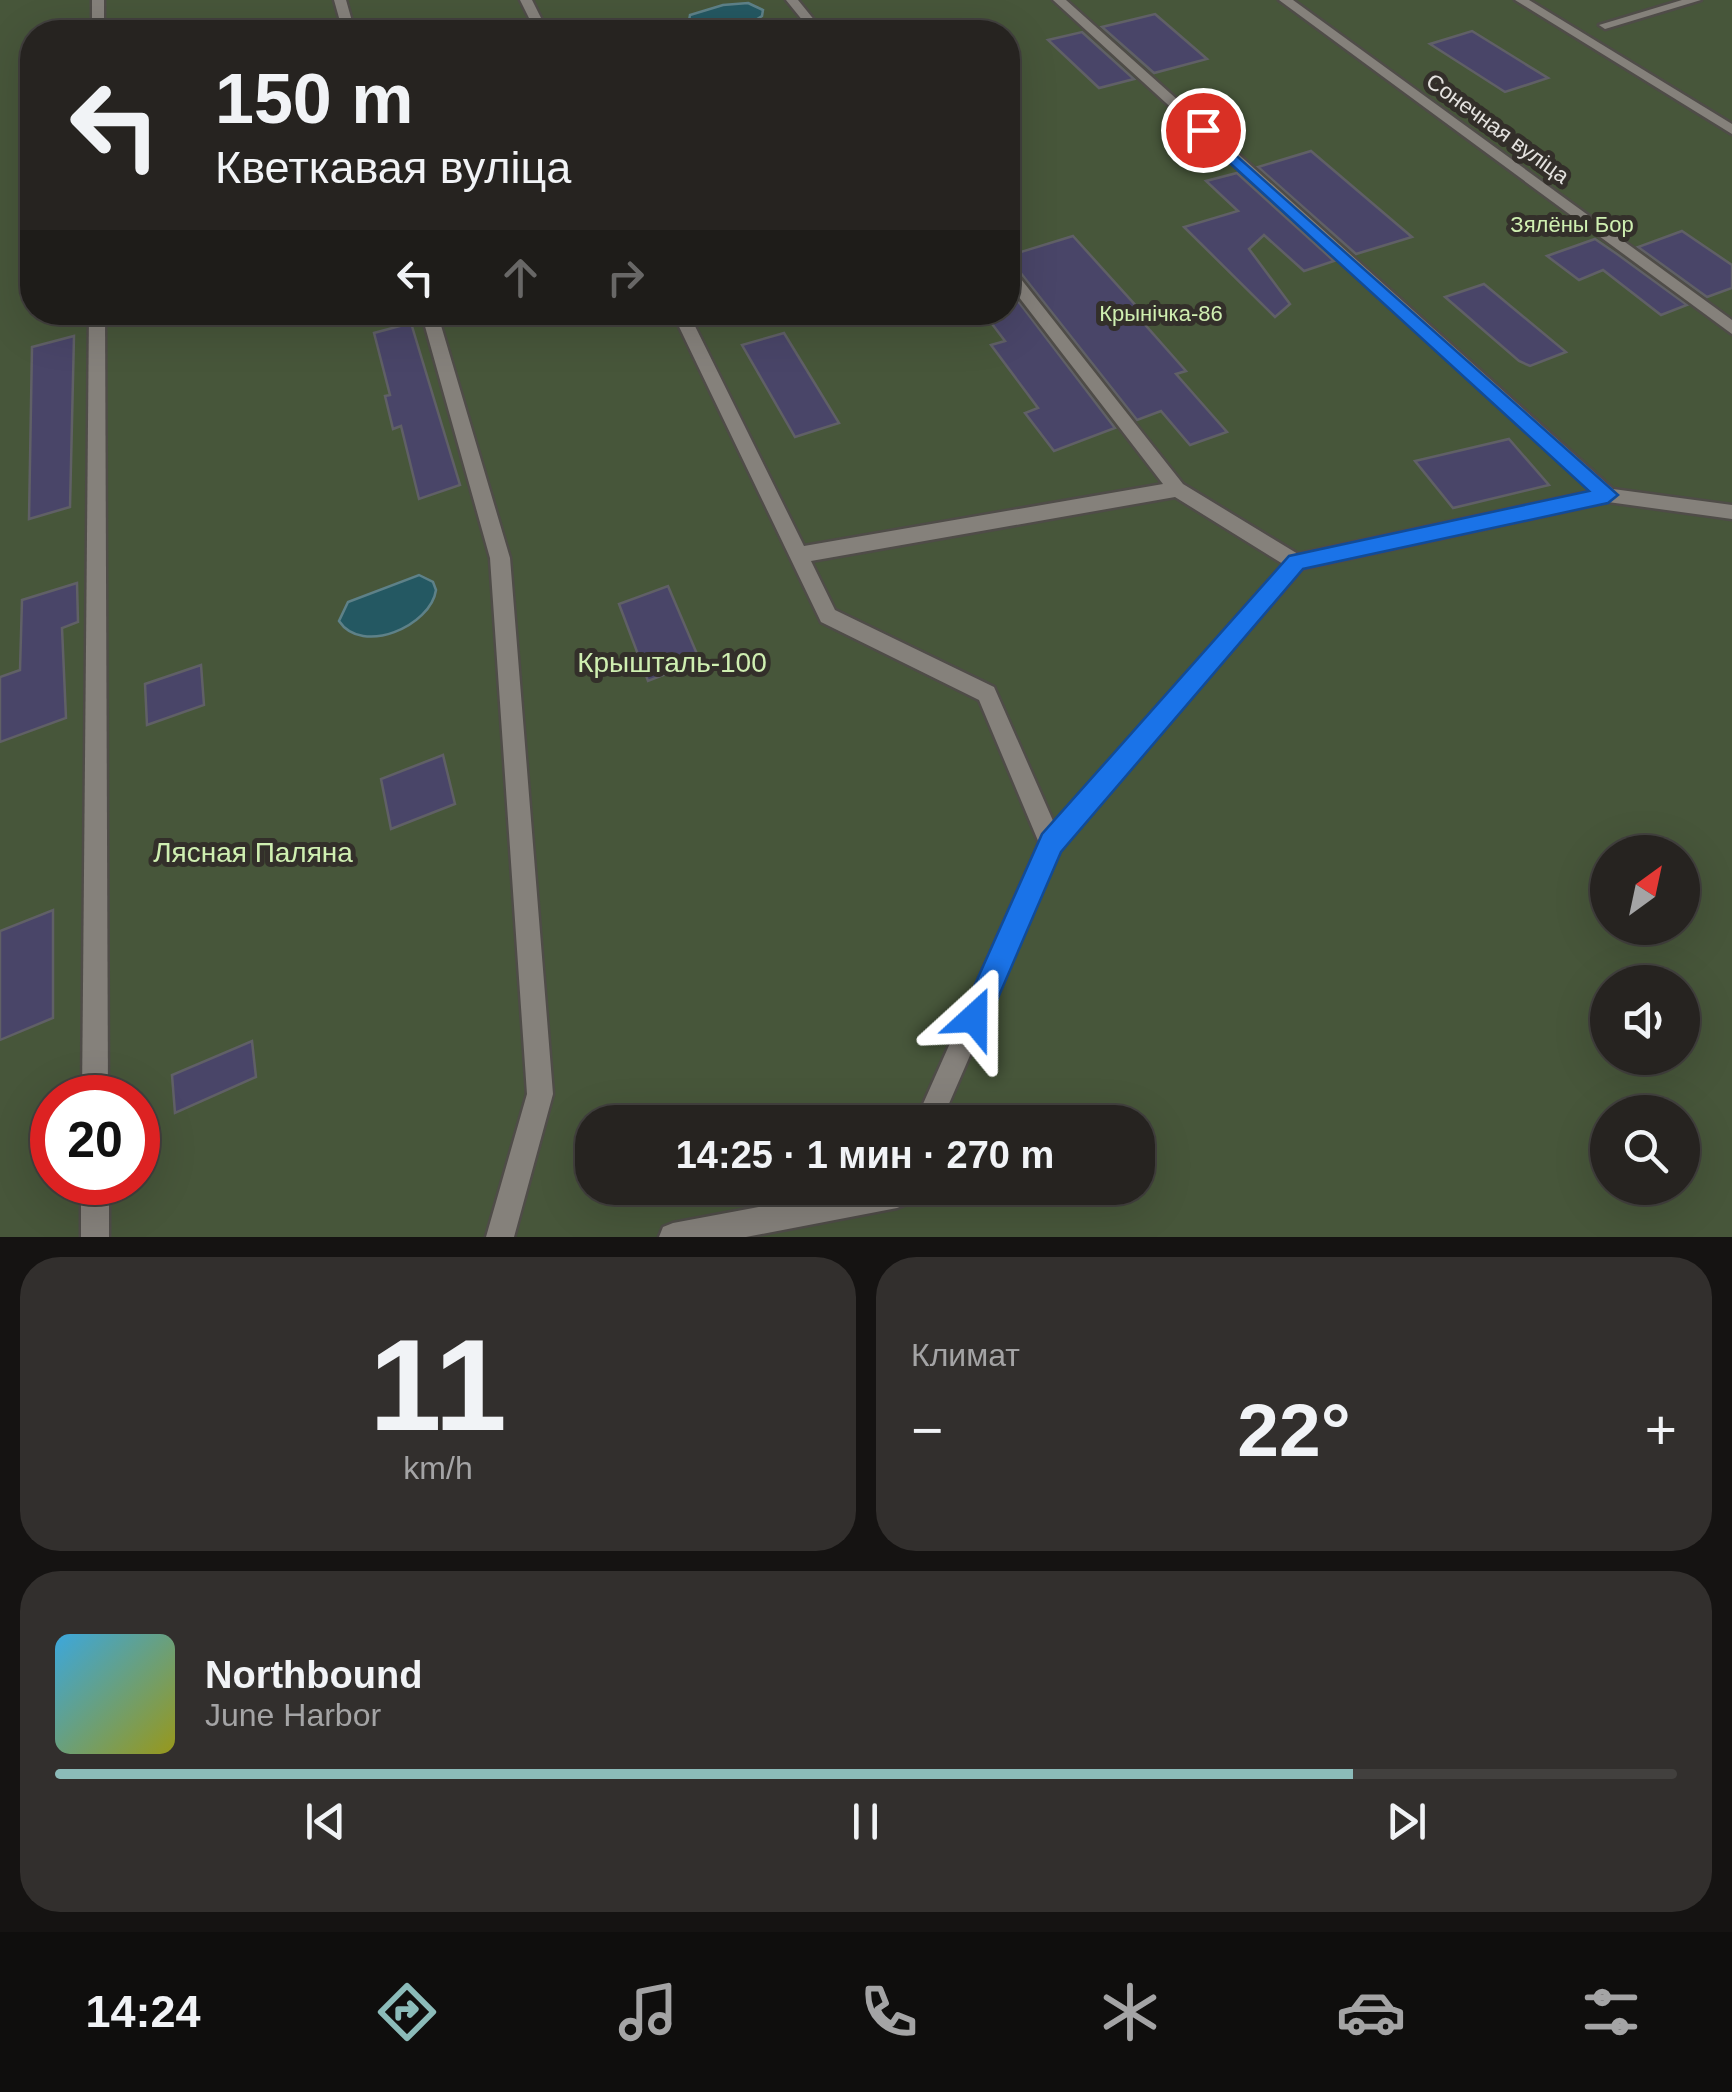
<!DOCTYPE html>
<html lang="ru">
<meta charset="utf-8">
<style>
body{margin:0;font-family:Helvetica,sans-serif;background:#322f2d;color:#f1f3f6;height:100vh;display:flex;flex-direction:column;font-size:38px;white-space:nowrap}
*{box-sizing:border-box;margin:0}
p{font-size:32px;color:#a4a4a5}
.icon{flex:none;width:55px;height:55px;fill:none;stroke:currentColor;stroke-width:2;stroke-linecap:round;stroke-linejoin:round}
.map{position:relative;height:1237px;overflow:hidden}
.panel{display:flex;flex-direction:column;gap:20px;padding:20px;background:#151312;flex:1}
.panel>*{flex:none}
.guide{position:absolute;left:20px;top:20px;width:1000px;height:305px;border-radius:40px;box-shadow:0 10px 40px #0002,0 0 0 2px #42403e;background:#262320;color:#f1f3f6;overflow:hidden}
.needle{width:65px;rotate:33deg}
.controls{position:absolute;left:1590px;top:835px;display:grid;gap:20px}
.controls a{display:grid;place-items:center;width:110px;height:110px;border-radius:50%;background:#262320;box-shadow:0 10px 40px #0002,0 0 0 2px #42403e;font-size:50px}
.speed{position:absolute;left:30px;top:1075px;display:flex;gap:20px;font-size:50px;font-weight:700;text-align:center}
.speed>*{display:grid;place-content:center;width:130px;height:130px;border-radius:50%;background:#262320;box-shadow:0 10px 40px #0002,0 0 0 2px #42403e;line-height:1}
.speed .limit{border:15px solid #d22;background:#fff;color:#111}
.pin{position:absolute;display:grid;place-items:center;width:85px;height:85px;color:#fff;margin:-42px;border:5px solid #fff;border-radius:50%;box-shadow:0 2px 10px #0007}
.me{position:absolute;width:110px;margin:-55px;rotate:24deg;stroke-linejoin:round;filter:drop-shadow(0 0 8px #0008)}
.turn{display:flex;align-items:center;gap:35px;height:210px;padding:0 30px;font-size:45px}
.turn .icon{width:130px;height:130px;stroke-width:2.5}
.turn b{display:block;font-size:70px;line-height:85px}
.lanes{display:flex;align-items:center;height:95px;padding:0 30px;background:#0003;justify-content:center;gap:50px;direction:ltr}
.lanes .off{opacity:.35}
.big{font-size:75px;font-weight:800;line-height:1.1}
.panel .card{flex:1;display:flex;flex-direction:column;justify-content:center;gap:15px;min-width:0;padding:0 35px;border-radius:40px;background:#322f2d}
.panel .dial{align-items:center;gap:0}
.dial b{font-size:130px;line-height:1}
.song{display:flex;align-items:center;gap:30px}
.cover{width:120px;height:120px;border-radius:15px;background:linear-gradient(135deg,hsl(200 70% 55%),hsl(60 70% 35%))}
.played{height:10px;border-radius:5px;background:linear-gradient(90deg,#8bbbb9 80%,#42403e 80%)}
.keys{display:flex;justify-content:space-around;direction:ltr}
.heat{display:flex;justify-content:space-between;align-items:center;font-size:55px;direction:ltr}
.panel .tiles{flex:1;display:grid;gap:20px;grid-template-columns:1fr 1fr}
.card:last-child{grid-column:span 2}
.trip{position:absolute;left:575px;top:1105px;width:580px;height:100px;border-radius:40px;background:#262320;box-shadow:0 10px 40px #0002,0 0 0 2px #42403e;font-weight:800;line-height:100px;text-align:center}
.tabs{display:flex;height:160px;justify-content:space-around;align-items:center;background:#0f0e0d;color:#a4a4a5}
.tabs .icon{width:70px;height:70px}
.tabs .active{color:#8bbbb9}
.tabs b{font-size:45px;color:#f1f3f6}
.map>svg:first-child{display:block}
.green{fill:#47563a;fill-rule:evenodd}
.water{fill:#245862;stroke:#5e8188;stroke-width:2.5}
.building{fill:#494568;stroke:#606066;stroke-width:2.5}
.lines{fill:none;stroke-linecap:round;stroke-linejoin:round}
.lane-casing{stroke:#4f4c48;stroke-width:5}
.lane{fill:#85817b;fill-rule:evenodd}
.route{fill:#1a73e8;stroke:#114b97;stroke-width:2.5}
.labels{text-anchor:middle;stroke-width:10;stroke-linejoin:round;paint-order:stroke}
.far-street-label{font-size:22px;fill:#e4e2df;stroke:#332f2a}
.far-park-label{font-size:22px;fill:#cfefb1;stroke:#332f2a}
.park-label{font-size:28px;fill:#cfefb1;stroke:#332f2a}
</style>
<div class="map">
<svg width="1732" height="1237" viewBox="0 0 1732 1237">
<rect width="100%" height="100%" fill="#332f2a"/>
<path class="green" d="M 0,0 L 1732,0 L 1732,1237 L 0,1237 ZM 32,32 L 1008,32 L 1008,312 L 32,312 ZM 1608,852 L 1682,852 L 1682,928 L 1608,928 ZM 1608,982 L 1682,982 L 1682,1058 L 1608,1058 ZM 52,1098 L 138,1098 L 138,1182 L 52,1182 ZM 1608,1112 L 1682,1112 L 1682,1188 L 1608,1188 ZM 592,1122 L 1138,1122 L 1138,1188 L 592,1188 Z"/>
<g class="water">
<path d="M 748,3 L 763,10 L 762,16 C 743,30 708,39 688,26 L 690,15 L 723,5 Z"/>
<path d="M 419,575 L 433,582 L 436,590 C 431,626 362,656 339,621 L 348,602 Z"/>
</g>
<g class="building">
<path d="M 1155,14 L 1199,52 L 1207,59 L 1154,73 L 1102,27 Z"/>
<path d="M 1472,31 L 1548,78 L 1505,92 L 1430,44 Z"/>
<path d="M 1082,32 L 1134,79 L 1099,88 L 1048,40 Z"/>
<path d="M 1311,151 L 1412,237 L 1356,254 L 1258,167 Z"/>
<path d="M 1237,173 L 1334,261 L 1304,271 L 1264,235 L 1249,249 L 1290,304 L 1275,317 L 1184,227 L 1238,211 L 1206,181 Z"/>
<path d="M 1682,231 L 1732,265 L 1732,288 L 1707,297 L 1638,247 Z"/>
<path d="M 1073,236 L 1147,318 L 1141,320 L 1186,371 L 1176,374 L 1227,432 L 1190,445 L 1161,411 L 1137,420 L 1016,267 L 1008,265 L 1008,256 Z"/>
<path d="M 1595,239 L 1617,254 L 1687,305 L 1661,315 L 1603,270 L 1579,280 L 1547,256 Z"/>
<path d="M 1484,284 L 1566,352 L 1530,366 L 1519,361 L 1445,297 Z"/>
<path d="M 1008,288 L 1115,428 L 1054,451 L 1025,413 L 1038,408 L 991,345 L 1005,341 L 983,312 L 1008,312 Z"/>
<path d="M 411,323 L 460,485 L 419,499 L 401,426 L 393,429 L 385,396 L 390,395 L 374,333 Z"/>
<path d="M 784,333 L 839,423 L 795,437 L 742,345 Z"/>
<path d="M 74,336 L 70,507 L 29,519 L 32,347 Z"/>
<path d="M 1509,439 L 1549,485 L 1453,508 L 1415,461 Z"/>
<path d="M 77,583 L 78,622 L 62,628 L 66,718 L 0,742 L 0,677 L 20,670 L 22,600 Z"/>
<path d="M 668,586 L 700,661 L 648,681 L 619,604 Z"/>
<path d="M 201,665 L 204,705 L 147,725 L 145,684 Z"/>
<path d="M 443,755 L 455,804 L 391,829 L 381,779 Z"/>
<path d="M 53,910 L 53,1018 L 0,1040 L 0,931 Z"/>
<path d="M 252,1041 L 256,1077 L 175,1113 L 172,1075 Z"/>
</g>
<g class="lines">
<g class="lane-casing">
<g id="lane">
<rect x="92" y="0" width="12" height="32"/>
<path d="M 334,0 L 346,0 L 355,32 L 343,32 Z"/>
<path d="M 520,0 L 532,0 L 548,32 L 536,32 Z"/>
<path d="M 786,0 L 798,0 L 824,32 L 812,32 Z"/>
<path d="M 1053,0 L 1066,0 L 1613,489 L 1732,505 L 1732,519 L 1608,502 L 1302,569 L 1059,851 L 941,1122 L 915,1122 L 1039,843 L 979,700 L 821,622 L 672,312 L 688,312 L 804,546 L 1163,484 L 1008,283 L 1008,268 L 1013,269 L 1183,484 L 1298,554 L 1592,491 ZM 1175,497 L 1283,564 L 1054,823 L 994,687 L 835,610 L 811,561 Z"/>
<path d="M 1279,0 L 1293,0 L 1732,320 L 1732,334 Z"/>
<path d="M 1515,0 L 1529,0 L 1732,124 L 1732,134 Z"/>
<path d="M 1682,0 L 1701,0 L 1605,29 L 1599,25 Z"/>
<path d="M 89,312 L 105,312 L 108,1098 L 82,1098 Z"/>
<path d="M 421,312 L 437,312 L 510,558 L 553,1094 L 514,1237 L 486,1237 L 527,1094 L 490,558 Z"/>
<rect x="81" y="1182" width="28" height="55"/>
<path d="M 859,1188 L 914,1188 L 907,1204 L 897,1208 L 746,1237 L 659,1237 L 663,1227 L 673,1223 Z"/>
</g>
</g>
<use href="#lane" class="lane"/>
</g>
<path class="route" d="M 1203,126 L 1618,495 L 1608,503 L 1303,569 L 1061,852 L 985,1028 L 974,1032 L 964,1028 L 960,1018 L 1042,834 L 1289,556 L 1589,491 L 1198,134 L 1196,130 Z"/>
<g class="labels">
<g class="far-street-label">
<text transform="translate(1498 128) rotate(36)" y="8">Сонечная вуліца</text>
</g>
<g class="far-park-label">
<text x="1572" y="232">Зялёны Бор</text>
<text x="1161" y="321">Крынічка-86</text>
</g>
<g class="park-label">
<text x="672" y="672">Крышталь-100</text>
<text x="253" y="862">Лясная Паляна</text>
</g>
</g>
</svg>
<div class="controls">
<a><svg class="needle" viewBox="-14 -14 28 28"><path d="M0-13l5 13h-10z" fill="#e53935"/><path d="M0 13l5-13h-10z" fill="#a4a4a5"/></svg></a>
<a><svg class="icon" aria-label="sound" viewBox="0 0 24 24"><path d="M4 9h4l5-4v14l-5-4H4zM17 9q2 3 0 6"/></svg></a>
<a><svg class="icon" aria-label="search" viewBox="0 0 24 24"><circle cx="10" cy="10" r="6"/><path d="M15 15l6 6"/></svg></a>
</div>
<div class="speed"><div class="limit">20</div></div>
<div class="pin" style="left:1203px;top:130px;background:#d93025"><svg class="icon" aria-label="arrive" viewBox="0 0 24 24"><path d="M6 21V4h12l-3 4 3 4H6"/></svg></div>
<svg class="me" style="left:974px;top:1018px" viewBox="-20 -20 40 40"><path d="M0-17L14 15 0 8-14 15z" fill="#1a73e8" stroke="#fff" stroke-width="4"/></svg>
<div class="trip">14:25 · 1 мин · 270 m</div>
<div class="guide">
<div class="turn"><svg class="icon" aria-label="left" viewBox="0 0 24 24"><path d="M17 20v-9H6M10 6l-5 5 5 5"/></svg><div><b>150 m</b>Кветкавая вуліца</div></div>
<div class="lanes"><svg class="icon" aria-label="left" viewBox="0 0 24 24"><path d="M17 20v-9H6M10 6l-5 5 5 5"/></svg><svg class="icon off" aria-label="ahead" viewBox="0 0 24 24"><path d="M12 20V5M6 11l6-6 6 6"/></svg><svg class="icon off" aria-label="right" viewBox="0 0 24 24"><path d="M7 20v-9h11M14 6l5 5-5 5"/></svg></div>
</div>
</div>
<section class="panel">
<div class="tiles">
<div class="card dial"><b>11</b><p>km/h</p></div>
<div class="card"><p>Климат</p>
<div class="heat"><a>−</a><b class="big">22°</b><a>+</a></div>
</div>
<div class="card">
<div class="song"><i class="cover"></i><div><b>Northbound</b><p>June Harbor</p></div></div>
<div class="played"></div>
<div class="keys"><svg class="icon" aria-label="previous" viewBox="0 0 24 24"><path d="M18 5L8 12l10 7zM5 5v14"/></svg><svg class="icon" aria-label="pause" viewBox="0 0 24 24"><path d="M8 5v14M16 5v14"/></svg><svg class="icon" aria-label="next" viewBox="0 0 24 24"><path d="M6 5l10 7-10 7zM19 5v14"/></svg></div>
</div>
</div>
</section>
<nav class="tabs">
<b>14:24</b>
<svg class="icon active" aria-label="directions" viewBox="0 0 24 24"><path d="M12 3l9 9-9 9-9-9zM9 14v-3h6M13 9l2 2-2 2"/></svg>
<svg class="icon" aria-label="music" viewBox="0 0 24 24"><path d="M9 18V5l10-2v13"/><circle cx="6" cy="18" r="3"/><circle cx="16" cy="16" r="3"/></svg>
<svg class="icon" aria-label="phone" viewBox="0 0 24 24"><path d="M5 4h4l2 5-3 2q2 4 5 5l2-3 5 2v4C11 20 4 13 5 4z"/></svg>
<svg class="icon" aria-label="climate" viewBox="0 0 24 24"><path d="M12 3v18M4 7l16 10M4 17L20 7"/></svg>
<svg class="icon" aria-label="car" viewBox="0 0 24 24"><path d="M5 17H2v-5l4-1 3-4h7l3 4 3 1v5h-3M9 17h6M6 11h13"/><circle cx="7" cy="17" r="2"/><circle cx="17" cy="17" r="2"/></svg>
<svg class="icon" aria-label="filters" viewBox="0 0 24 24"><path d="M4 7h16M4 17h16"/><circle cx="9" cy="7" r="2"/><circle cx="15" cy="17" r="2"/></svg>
</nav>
